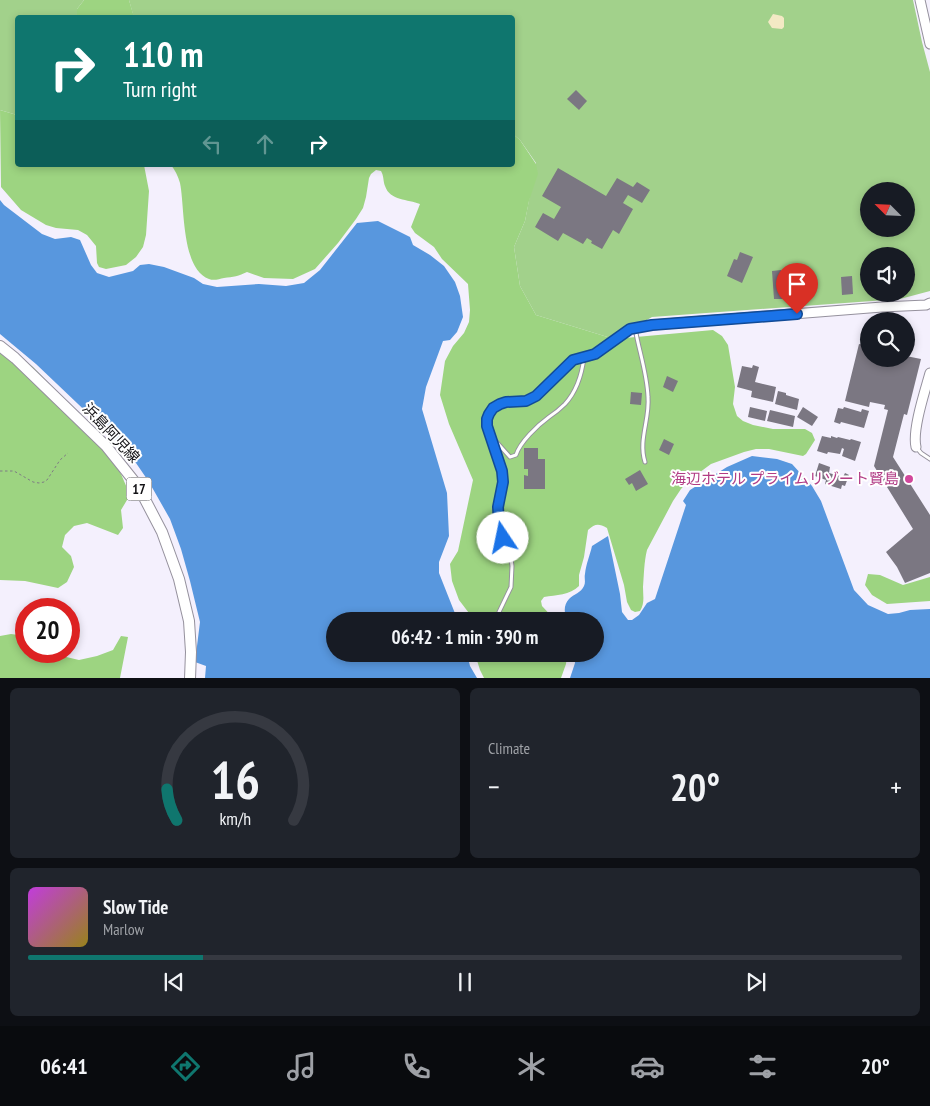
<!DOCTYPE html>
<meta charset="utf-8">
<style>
body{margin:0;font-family:"PT Sans Narrow","Noto Sans JP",sans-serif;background:#20242c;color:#f1f3f6;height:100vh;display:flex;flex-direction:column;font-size:19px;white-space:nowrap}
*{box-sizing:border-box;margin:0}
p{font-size:16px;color:#9ea1a6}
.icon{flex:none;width:28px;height:28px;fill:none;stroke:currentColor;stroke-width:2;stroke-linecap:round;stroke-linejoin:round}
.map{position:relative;height:678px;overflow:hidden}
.drawer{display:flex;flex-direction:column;gap:10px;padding:10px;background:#0d0f14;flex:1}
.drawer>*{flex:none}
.guide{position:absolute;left:15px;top:15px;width:500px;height:152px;border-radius:5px;box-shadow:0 2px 8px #0003;background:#0f766e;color:#fff;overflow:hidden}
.needle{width:32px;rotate:294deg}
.tools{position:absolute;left:860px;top:182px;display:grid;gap:10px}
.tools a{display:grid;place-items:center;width:55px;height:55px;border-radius:50%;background:#171b24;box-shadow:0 2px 8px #0003;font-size:25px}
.speed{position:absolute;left:15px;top:598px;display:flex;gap:10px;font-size:25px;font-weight:700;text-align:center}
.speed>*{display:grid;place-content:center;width:65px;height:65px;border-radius:50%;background:#171b24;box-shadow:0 2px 8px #0003;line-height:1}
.speed .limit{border:8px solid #d22;background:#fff;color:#111}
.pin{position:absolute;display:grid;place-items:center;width:42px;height:42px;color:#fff;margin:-51px -21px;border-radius:50% 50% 50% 0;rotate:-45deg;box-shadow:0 0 5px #0007}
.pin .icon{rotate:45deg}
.me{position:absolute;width:55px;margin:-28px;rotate:349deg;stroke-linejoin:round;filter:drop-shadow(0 0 4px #0008)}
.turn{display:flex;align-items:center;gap:18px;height:105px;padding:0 25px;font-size:22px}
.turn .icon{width:65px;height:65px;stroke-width:2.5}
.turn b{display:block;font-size:35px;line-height:42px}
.lanes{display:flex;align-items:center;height:48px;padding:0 25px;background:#0003;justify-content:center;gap:25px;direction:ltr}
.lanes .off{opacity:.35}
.big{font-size:38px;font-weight:600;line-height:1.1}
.drawer .card{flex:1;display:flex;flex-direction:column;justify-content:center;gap:8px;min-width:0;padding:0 18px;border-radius:8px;background:#20242c}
.drawer .dial{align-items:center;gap:0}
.dial svg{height:130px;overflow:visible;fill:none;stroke:#363941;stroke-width:7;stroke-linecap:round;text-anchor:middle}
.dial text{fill:#f1f3f6;stroke:none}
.song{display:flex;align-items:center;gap:15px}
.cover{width:60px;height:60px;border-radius:8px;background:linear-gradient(135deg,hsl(290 70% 55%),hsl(50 70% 35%))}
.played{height:5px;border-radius:2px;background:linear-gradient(90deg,#0f766e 20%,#363941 20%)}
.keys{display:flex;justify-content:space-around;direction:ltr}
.heat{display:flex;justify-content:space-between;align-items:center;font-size:28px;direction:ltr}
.drawer .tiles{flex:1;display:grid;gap:10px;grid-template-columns:1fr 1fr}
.card:last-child{grid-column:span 2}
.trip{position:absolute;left:326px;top:612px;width:278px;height:50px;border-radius:25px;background:#171b24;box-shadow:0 2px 8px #0003;font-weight:600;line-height:50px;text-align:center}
.dock{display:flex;height:80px;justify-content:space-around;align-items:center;background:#090b0e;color:#9ea1a6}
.dock .icon{width:35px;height:35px}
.dock .selected{color:#0f766e}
.dock b{font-size:22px;color:#f1f3f6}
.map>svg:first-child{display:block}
.green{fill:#a2d18b;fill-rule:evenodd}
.forest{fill:#9dd481}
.sand{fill:#f3e9c4}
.water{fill:#5897de}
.building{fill:#7b7782}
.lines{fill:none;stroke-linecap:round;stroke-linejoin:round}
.service-casing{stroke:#95919d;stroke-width:5}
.tertiary-casing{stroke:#95919d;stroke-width:11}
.primary-casing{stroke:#95919d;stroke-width:12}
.path{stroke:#7e7c84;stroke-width:1;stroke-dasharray:2.5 2.5;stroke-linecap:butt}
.service{stroke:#fff;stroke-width:3}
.tertiary{stroke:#fff;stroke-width:9}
.primary{stroke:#fff;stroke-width:10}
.route-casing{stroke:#114b97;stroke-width:12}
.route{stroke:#1a73e8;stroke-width:9}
.hotel-dot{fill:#d1479c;stroke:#fff;stroke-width:2}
.labels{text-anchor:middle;stroke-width:4;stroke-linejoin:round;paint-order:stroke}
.shield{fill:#fff;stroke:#5a595c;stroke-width:1}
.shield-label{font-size:14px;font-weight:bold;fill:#131216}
.street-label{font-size:15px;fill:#131216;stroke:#fff}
.hotel-label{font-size:15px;fill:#b23c85;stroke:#fff;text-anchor:end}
</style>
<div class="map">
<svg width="930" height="679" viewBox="0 0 930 679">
<rect width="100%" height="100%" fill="#f4f0fd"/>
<g class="green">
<path d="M 0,0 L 84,0 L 77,9 L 77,17 L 18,18 L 17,115 L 0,110 Z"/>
<path d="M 129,0 L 913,0 L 922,42 L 930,72 L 930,291 L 900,299 L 652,317 L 614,339 L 536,315 L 520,286 L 514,247 L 525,221 L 536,163 L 520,140 L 513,134 L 512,18 L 134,18 ZM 869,191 L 906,191 L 906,229 L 869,229 ZM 869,256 L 906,256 L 906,294 L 869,294 Z"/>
</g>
<g class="forest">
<path d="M 84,0 L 129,0 L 134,17 L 77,17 L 77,9 Z"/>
<path d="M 0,110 L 17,115 L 18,165 L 144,165 L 149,191 L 146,235 L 143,247 L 136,257 L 126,265 L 106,269 L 99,267 L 97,263 L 96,246 L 87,235 L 78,230 L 56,228 L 46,225 L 21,210 L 1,187 Z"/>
<path d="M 513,134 L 520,140 L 536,164 L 538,174 L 529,201 L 525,221 L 514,247 L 520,286 L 536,315 L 614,339 L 713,330 L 722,336 L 728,345 L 735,387 L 733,404 L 737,416 L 743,421 L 753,425 L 773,429 L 805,429 L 812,433 L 815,440 L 806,454 L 803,456 L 769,449 L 756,449 L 744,452 L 711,464 L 688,481 L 681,489 L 673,501 L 647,550 C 644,562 644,575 643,587 C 643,596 645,603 640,611 L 635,612 L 631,610 L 627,602 L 624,585 L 607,528 C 598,523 595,524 588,530 L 584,557 L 579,575 L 579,586 C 570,595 556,595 544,597 L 541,601 L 542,606 L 556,621 L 475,621 L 459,600 L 452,581 L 450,564 L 458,551 L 473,480 L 449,424 L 440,395 L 445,361 L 453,346 L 464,333 L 469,322 L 470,310 L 468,284 L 442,259 L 434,247 L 415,233 L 411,227 L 420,204 C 408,199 390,201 385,186 C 383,181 384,176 381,171 L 376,170 L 371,174 L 369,178 L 366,197 L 363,208 L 356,219 L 338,243 L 315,269 L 293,279 L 264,278 L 247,272 C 239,276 233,277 224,278 C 219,279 214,281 209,279 C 181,269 185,207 180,183 C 178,176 175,170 171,165 L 512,165 Z"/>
<path d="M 0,341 L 33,367 L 96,432 L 121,474 L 130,495 L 121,510 L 123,528 L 118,535 L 87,523 L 74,526 L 65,535 L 62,547 L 71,556 L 74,567 L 67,582 L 58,588 L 25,581 L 0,580 Z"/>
<path d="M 868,574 L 880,575 L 903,585 L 930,577 L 930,601 L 887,604 L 872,595 L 865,585 Z"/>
<path d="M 11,634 L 26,636 L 26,651 L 52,651 L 58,655 L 79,660 L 97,656 L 113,650 L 121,636 L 128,637 L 120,678 L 0,678 L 0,636 Z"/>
<path d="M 475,654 L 567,654 L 566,664 L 561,678 L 484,678 L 480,670 Z"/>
</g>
<path class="sand" d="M 773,14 L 782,16 L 784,18 L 784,27 L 782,29 L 772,28 L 768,22 Z"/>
<g class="water">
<path d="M 0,200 L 4,205 L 42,234 L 55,239 L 71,237 L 80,240 L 91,265 L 97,273 L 109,277 L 133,271 L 140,265 L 149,264 L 164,267 L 194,278 L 203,284 L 217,287 L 259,284 L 286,286 L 304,283 L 320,270 L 357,223 L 378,221 L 410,237 L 413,245 L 430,255 L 444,266 L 455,282 L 460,296 L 463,317 L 457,332 L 450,340 L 443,341 L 426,387 L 422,409 L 447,493 L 449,536 L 439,562 L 439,573 L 458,621 L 335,621 L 335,654 L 467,654 L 470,666 L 477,678 L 205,678 L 206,666 L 195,662 L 200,622 L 190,581 L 181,549 L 170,519 L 149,482 L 136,463 L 119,443 L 36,364 L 0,334 Z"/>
<path d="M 752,456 L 777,459 L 792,464 L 812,486 L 821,501 L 854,590 L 868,605 L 888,614 L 899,613 L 910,610 L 930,609 L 930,678 L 570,678 L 575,663 L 574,654 L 595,654 L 595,621 L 568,621 C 564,615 563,605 569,599 C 574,594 581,593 584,586 C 586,582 584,578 585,574 C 586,564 590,555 592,546 L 608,536 L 620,594 L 622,612 L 628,620 L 632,620 L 639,615 L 647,603 L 655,599 L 686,505 L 683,501 L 690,490 L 727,467 Z"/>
</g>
<g class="building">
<path d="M 576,90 L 587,101 L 579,110 L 567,99 Z"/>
<path d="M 558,168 L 606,196 L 617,178 L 633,187 L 637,182 L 650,190 L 642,203 L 628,195 L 623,203 L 633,209 L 619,234 L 613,230 L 602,249 L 591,243 L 592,241 L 587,238 L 583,244 L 563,233 L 558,241 L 535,227 L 543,213 L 554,219 L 561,207 L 542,196 Z"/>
<path d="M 740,252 L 753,257 L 742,283 L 727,276 L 734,259 L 737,260 Z"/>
<path d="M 781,270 L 783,299 L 774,299 L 772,271 Z"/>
<path d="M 789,272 L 797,272 L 799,301 L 791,301 Z"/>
<path d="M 852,276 L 853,294 L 842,295 L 841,277 Z"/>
<path d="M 859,344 L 869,346 L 869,359 L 906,359 L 906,356 L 921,359 L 907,415 L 904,414 L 893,457 L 930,515 L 930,573 L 905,583 L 897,567 L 886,552 L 913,529 L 874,466 L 888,410 L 884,409 L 885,405 L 870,402 L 869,407 L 845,401 Z"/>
<path d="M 753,365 L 759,367 L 755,382 L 776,387 L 773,402 L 751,397 L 752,391 L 737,387 L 742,366 L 752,368 Z"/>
<path d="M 667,376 L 678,381 L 673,392 L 663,387 Z"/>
<path d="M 778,391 L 786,393 L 786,395 L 799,399 L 797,410 L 775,404 Z"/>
<path d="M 631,392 L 642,393 L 641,405 L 630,404 Z"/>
<path d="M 750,407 L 767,411 L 765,421 L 748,417 Z"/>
<path d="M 803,407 L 818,417 L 812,426 L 797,417 Z"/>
<path d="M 844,407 L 861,412 L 862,409 L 869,411 L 864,428 L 841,422 L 840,424 L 834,422 L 838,408 L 843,409 Z"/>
<path d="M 770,410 L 795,416 L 793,427 L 767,421 Z"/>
<path d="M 822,436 L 831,438 L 831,436 L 837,438 L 838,437 L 850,440 L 851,439 L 861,442 L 855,461 L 842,456 L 844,449 L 842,448 L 840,454 L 828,452 L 827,454 L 817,451 Z"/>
<path d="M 664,439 L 674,444 L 669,455 L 659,450 Z"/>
<path d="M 524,448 L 538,448 L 538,459 L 545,459 L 545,489 L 524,489 L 524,475 L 528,476 L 528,469 L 524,469 Z"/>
<path d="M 819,463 L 830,467 L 829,473 L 843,477 L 845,473 L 849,475 L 845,486 L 842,485 L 841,489 L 825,484 L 826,480 L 815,476 Z"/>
<path d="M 640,470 L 648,484 L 636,491 L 632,483 L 629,485 L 625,479 Z"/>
</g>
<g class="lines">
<g class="service-casing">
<g id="service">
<path d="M 635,328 C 639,351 647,373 648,397 C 650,419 638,440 645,462"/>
<path d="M 492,437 L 510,457 L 516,455 C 520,442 538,425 549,417 C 555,413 560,409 565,404 C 576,392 582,374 584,357"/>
<path d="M 917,448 L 921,453 L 930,459"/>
<path d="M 499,621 L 499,612 L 511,587 L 512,566 L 510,552 L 503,537 L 498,517 L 498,507 L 503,482 L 502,471 L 487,426 L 487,419 L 489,414 L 493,408 L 499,404 L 506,402 L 526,401 L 536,396 L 544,389 L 573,360 L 595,354 L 630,329 L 652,325"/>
</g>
</g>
<g class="tertiary-casing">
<g id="tertiary">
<path d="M 920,0 L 930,44"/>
<path d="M 652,325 L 882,307 L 926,305 L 930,303"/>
<path d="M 916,447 C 912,430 925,391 930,373"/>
</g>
</g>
<g class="primary-casing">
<path id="primary" d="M 0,346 L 15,358 L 106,446 L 138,486 L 162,532 L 179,579 L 189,621 L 191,652 L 190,679"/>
</g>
<path class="path" d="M 0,471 L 14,471 L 33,482 L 39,483 L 44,482 L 47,480 L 60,460 L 68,453"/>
<use href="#service" class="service"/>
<use href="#tertiary" class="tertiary"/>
<use href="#primary" class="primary"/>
</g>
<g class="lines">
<g class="route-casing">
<path id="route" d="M 503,538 L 499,525 L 498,507 L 503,482 L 502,471 L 487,426 L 487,419 L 489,414 L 493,408 L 500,404 L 506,402 L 526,401 L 536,396 L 573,360 L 595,354 L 630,329 L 652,325 L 797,314"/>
</g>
<use href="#route" class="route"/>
</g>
<circle class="hotel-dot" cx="909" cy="479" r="5"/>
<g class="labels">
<rect class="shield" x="126.5" y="477.5" width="25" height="23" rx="4"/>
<g class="shield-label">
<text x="139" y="494">17</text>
</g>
<g class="street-label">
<text transform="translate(111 433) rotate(47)" y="5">浜島阿児線</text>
</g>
<g class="hotel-label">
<text x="899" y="484">海辺ホテル プライムリゾート賢島</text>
</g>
</g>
</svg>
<div class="tools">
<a><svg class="needle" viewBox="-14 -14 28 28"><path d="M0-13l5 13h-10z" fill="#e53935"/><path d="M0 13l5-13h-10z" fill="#9ea1a6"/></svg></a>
<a><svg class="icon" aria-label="sound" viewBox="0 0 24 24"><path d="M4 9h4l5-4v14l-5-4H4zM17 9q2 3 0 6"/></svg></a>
<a><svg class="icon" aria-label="search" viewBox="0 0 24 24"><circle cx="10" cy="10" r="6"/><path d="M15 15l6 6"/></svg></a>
</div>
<div class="speed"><div class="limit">20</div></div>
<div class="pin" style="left:797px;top:314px;background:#d93025"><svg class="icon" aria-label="arrive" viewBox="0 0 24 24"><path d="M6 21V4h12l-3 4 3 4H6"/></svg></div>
<svg class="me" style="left:503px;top:538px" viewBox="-20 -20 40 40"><circle r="19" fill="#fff"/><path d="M0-13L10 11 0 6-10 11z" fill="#1a73e8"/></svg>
<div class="trip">06:42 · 1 min · 390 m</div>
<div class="guide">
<div class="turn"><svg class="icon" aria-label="right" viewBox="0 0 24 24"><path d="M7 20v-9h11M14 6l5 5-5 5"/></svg><div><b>110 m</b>Turn right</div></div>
<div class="lanes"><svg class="icon off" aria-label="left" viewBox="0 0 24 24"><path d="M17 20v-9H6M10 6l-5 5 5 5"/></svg><svg class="icon off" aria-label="ahead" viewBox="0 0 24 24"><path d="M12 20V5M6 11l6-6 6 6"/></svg><svg class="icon" aria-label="right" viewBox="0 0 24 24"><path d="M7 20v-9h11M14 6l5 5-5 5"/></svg></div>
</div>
</div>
<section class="drawer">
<div class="tiles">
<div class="card dial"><svg viewBox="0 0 100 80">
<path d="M14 69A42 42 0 1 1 86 69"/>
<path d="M14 69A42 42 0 0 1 8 50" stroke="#0f766e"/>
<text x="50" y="56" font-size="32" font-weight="700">16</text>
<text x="50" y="72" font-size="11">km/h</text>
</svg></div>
<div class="card"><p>Climate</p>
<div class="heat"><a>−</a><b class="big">20°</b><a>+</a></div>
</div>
<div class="card">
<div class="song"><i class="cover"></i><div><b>Slow Tide</b><p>Marlow</p></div></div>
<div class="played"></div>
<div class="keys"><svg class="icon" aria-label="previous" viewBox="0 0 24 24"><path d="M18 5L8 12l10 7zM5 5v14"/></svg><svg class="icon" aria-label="pause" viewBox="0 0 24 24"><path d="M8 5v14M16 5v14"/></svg><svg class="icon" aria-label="next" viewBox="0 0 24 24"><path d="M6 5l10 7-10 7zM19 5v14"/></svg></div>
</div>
</div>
</section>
<nav class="dock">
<b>06:41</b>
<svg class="icon selected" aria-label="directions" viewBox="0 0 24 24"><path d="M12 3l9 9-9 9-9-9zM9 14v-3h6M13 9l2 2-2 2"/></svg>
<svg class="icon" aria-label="music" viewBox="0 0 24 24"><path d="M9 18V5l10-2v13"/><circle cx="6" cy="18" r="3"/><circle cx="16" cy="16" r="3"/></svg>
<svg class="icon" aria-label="phone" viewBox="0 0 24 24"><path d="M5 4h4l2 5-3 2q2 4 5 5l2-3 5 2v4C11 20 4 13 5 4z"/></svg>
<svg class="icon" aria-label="climate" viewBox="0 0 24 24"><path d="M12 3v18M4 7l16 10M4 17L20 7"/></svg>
<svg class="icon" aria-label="car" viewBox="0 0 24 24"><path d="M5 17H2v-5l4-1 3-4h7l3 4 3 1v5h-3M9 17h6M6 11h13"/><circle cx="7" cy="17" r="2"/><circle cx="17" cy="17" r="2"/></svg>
<svg class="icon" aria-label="filters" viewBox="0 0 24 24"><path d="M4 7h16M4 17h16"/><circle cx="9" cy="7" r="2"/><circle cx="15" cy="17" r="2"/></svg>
<b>20°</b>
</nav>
